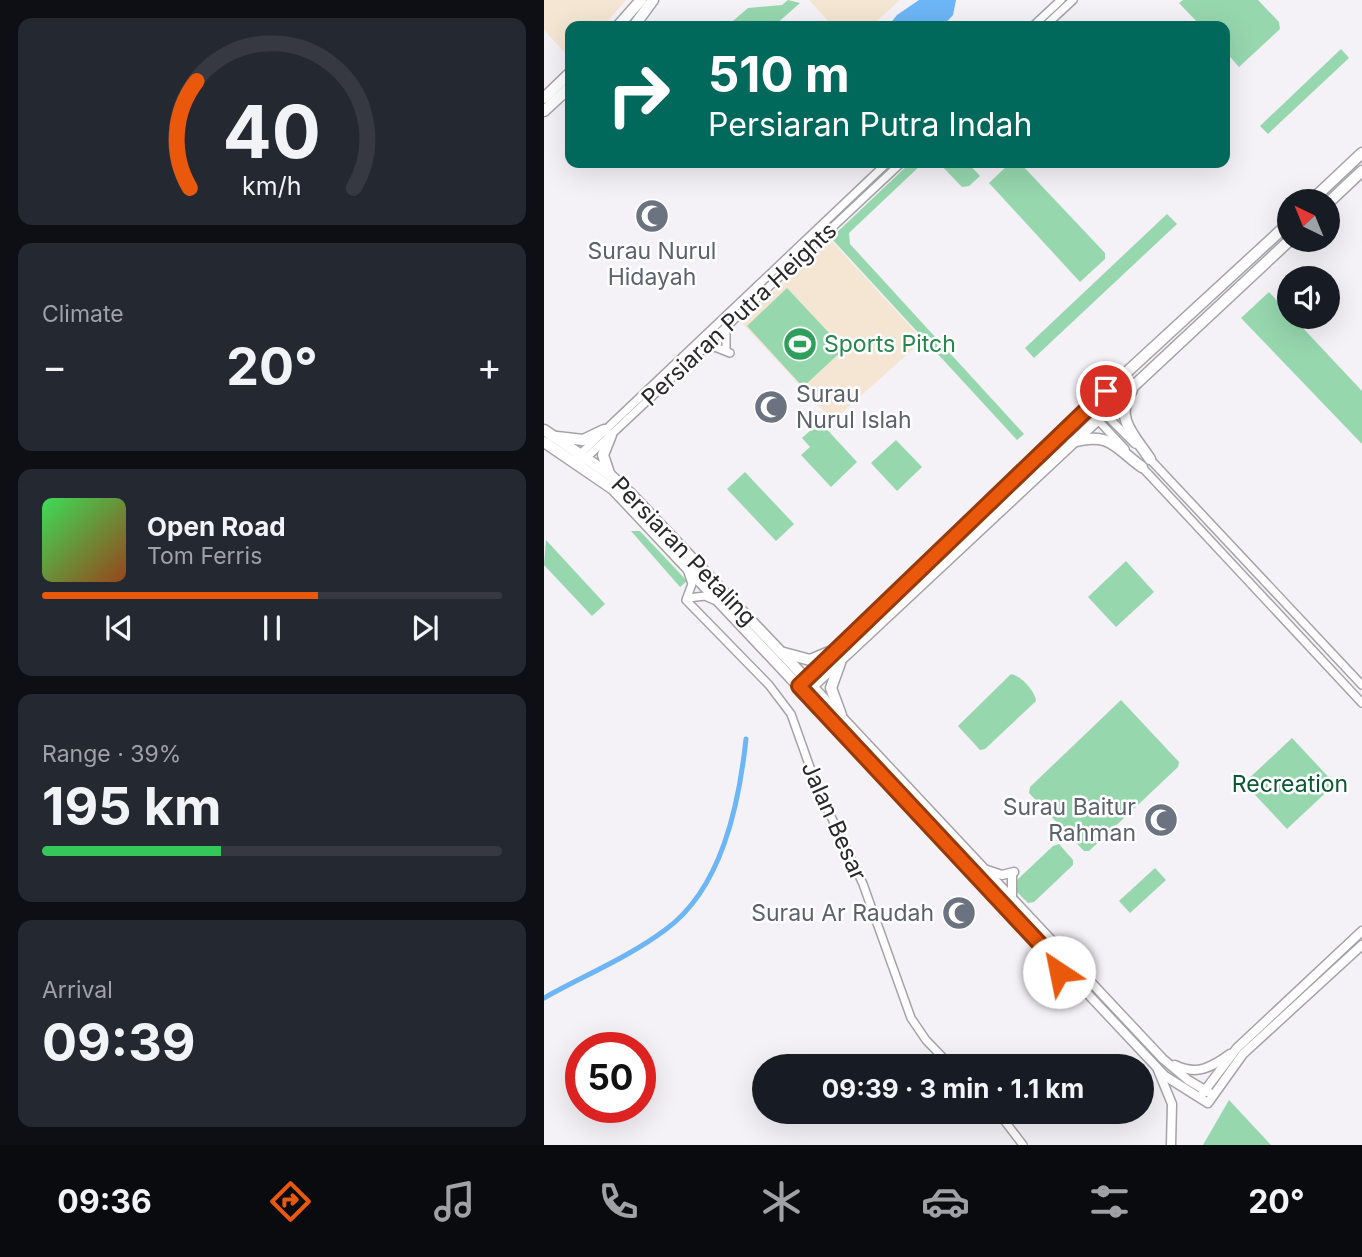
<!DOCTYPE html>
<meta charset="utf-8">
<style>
body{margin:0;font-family:Inter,sans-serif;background:#242831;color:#f1f3f6;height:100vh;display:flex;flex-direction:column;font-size:26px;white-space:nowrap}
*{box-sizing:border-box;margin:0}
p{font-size:23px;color:#9ea1a6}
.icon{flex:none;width:38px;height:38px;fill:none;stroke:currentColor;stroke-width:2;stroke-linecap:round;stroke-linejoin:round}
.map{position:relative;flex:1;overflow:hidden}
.panel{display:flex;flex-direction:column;gap:18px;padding:18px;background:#0d0f14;width:544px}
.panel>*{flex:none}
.banner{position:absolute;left:21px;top:21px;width:665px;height:147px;border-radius:14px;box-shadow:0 7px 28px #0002;background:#00695c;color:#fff;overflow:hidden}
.needle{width:46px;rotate:317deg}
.tools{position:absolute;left:733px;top:189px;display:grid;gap:14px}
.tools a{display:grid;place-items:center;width:63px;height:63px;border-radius:50%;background:#171b24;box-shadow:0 7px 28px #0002;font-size:35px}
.speed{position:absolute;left:21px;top:1032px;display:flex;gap:14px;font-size:35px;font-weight:700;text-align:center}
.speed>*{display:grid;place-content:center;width:91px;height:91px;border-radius:50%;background:#171b24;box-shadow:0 7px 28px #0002;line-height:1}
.speed .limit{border:10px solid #d22;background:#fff;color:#111}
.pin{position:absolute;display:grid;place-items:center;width:60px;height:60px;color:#fff;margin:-30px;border:4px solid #fff;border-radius:50%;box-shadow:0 2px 7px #0007}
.me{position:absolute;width:77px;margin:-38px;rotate:326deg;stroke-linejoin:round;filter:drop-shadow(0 0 5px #0008)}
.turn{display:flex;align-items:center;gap:24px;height:147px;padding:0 28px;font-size:32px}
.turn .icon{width:91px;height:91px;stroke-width:2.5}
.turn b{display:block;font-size:49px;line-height:60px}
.big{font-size:52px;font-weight:700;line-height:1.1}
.panel .tile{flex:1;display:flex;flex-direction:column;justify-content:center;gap:10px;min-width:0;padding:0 24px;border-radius:14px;background:#242831}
.panel .dial{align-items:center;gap:0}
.dial svg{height:182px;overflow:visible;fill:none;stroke:#363941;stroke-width:7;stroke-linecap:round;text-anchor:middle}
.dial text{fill:#f1f3f6;stroke:none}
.song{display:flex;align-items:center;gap:21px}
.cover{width:84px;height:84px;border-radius:10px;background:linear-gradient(135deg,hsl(130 70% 55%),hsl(20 70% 35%))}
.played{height:7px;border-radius:4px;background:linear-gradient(90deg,#ea580c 60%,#363941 60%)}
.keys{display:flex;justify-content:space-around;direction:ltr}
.heat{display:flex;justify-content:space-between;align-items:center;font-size:38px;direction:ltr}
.charge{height:10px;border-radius:5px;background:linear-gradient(90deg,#34c759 39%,#363941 0)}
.trip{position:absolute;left:208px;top:1054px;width:402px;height:70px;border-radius:35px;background:#171b24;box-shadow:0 7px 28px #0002;font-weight:700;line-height:70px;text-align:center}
.menu{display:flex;height:112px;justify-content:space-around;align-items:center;background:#090b0e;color:#9ea1a6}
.menu .icon{width:49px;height:49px}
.menu .on{color:#ea580c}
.menu b{font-size:32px;color:#f1f3f6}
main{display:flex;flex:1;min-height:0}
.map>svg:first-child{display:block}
.education{fill:#f5e6d3}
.green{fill:#96d7ae}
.water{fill:#6cb5f6}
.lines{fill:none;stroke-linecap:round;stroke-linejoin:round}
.canal{stroke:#6cb5f6;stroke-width:5}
.tertiary-casing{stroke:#a6a3a8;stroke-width:10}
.secondary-casing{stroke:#a6a3a8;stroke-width:11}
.primary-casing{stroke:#a6a3a8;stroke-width:13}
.tertiary{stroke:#fff;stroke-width:7}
.secondary{stroke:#fff;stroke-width:8}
.primary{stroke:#fff;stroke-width:10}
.route-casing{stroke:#983908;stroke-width:18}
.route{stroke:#ea580c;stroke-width:12}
.labels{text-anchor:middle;stroke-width:5;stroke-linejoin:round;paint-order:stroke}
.worship-label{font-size:23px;fill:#5b616d;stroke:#fff;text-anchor:end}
.street-label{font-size:23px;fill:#282729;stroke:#fff}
.leisure-label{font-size:23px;fill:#27864d;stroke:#fff;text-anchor:start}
.park-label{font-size:23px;fill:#0c5633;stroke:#fff}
</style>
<main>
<section class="panel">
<div class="tile dial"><svg viewBox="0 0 100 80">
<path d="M14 69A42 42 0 1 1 86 69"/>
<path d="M14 69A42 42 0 0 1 17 22" stroke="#ea580c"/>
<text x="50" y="56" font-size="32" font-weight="700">40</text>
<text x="50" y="72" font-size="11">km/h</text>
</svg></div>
<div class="tile"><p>Climate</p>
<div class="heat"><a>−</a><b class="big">20°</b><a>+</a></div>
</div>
<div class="tile">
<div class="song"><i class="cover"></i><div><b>Open Road</b><p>Tom Ferris</p></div></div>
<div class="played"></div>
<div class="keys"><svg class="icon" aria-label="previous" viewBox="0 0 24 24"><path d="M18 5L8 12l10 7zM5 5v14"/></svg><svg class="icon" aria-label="pause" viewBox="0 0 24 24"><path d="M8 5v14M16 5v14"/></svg><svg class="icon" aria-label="next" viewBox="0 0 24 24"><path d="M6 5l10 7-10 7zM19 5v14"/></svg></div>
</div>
<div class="tile"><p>Range · 39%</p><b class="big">195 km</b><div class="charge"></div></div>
<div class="tile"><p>Arrival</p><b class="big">09:39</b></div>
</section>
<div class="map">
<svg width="818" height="1145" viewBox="0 0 818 1145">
<rect width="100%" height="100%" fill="#f4f1f7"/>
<g class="education">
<path d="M 0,0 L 82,0 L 59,26 L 26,26 L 26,58 L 0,30 Z"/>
<path d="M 265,0 L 356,0 L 327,26 L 289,26 Z"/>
<path d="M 286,239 L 379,340 L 289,421 L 197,322 Z"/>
</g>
<g class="green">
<path d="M 244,0 L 256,3 L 230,26 L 183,26 L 204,8 L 238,5 Z"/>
<path d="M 639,0 L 714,0 L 735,22 L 736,29 L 695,67 L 681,51 L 681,26 L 657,26 L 635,3 Z"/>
<path d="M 797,49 L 805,58 L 724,134 L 716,126 Z"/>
<path d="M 366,163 L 379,163 L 305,233 L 306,244 L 480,434 L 473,440 L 287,238 Z"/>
<path d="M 395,163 L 424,163 L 436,176 L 425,186 L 418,187 Z"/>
<path d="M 466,163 L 476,163 L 561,253 L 561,259 L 536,282 L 445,183 Z"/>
<path d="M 623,214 L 633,224 L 490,358 L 481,348 Z"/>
<path d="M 243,288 L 300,349 L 259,387 L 203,326 Z"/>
<path d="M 725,292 L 818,391 L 818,444 L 697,318 Z"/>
<path d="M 276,422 L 313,462 L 287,487 L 257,455 L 266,447 L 258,438 Z"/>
<path d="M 352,440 L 378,467 L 353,491 L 327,463 Z"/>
<path d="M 201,472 L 250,524 L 232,541 L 183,489 Z"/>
<path d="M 87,531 L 96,531 L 143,581 L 136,587 Z"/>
<path d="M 2,540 L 61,604 L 48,616 L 0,565 Z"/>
<path d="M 582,561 L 610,592 L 572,627 L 544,597 Z"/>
<path d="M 467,674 C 477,676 491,691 492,701 L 441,749 L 436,750 L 414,726 Z"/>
<path d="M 577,700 L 635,762 L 634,767 L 545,851 L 540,851 L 485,793 L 486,787 Z"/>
<path d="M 748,738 L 791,784 L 743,829 L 700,783 Z"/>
<path d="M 515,844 L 529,860 L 529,865 L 490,902 L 484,903 L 471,890 L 472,881 L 509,846 Z"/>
<path d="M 611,868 L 622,880 L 586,913 L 575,901 Z"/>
<path d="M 685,1100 L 727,1145 L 659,1145 Z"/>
</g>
<path class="water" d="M 375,0 L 412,0 L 409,15 L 399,26 L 344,26 L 353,15 Z"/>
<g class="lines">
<path class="canal" d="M 0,998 C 39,976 85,957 121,930 C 178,889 195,804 202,739"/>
<g class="tertiary-casing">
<g id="tertiary">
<path d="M 489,26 L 517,0"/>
<path d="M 501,26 L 529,0"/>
<path d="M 182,349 L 182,326"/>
<path d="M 157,351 L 171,347 L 186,353"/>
<path d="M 559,412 L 591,444"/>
<path d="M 552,418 L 581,449"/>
<path d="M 34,456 L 343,163"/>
<path d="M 604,457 L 818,685"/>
<path d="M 40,460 L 357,163"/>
<path d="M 596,465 L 818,703"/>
<path d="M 144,572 L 148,584 L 142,600 L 225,685 L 247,714 L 273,787 L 319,884 L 367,1018 L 382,1040 L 407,1066"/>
<path d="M 144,598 L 161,596 L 170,600"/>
<path d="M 453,1111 L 479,1145"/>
</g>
</g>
<g class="secondary-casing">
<g id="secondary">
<path d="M 268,685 L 619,1059 L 644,1080 L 669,1095"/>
<path d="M 261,693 L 621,1076 L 664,1103 L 699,1054 L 818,945"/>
<path d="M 443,870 L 458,875 L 470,872"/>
<path d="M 468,874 L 468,899"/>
<path d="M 509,992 L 528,989 L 540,993"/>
<path d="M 503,998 L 513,982 L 512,963"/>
<path d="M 631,1065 C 653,1076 668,1067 686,1054"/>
<path d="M 614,1070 L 628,1104 L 627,1145"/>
<path d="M 659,1093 L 693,1048 L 818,931"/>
</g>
</g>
<g class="primary-casing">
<g id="primary">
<path d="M 74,26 L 97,0"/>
<path d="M 90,26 L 109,0"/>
<path d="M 0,98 L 26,73"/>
<path d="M 0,111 L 26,87"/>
<path d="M 767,201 L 818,153"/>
<path d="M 784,203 L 818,171"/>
<path d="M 588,390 C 569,418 591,436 606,459"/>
<path d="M 0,430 L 65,474 L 87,494 L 266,683"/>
<path d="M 13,437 L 39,440 L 60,430"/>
<path d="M 0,442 L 69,489 L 261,693 L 746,240"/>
<path d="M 528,442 C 567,432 569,446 598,467"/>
<path d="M 65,473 L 59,455 L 67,435"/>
<path d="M 240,653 L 266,660 L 285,652"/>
<path d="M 296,663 L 287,688 L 297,715"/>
<path d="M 255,686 L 547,405 L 746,222"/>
</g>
</g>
<use href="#tertiary" class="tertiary"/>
<use href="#secondary" class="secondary"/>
<use href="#primary" class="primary"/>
</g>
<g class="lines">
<g class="route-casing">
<path id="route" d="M 515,972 L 510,959 L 255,686 L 562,391"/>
</g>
<use href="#route" class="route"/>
</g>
<defs>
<g id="mosque-disc" transform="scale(1.75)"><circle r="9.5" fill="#6b7280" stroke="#fff"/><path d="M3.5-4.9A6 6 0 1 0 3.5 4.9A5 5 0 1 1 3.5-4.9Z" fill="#fff"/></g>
<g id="stadium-disc" transform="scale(1.75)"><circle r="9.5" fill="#2e9e5b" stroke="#fff"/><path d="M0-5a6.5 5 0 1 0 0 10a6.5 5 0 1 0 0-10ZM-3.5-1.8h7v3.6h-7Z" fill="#fff"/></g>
</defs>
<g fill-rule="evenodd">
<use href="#mosque-disc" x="108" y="216"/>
<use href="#stadium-disc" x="256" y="344"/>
<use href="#mosque-disc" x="227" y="407"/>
<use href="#mosque-disc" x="617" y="820"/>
<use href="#mosque-disc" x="415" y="913"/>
</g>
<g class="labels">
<g class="worship-label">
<text x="108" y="259" text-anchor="middle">Surau Nurul<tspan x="108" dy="26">Hidayah</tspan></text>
<text x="252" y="402" text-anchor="start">Surau<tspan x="252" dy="26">Nurul Islah</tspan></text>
<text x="592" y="815">Surau Baitur<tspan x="592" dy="26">Rahman</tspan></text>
<text x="390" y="921">Surau Ar Raudah</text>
</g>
<g class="street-label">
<text transform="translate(195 314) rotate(-43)" y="8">Persiaran Putra Heights</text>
<text transform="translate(140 551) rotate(46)" y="8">Persiaran Petaling</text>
<text transform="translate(290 821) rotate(66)" y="8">Jalan Besar</text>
</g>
<g class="leisure-label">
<text x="280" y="352">Sports Pitch</text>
</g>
<g class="park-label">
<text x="746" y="792">Recreation</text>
</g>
</g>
</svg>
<div class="tools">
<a><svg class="needle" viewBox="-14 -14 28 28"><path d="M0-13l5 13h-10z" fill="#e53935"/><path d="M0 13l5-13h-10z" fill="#9ea1a6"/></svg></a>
<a><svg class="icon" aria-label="sound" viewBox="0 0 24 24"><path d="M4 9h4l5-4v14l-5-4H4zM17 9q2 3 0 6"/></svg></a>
</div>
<div class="speed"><div class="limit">50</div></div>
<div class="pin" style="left:562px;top:391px;background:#d93025"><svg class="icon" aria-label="arrive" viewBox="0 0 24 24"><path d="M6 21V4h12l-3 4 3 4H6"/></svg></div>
<svg class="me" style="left:515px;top:972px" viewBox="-20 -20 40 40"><circle r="19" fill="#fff"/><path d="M0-13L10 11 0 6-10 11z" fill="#ea580c"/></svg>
<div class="trip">09:39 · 3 min · 1.1 km</div>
<div class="banner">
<div class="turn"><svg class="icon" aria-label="right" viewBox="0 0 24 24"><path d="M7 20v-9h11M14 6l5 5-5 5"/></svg><div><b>510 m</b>Persiaran Putra Indah</div></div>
</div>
</div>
</main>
<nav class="menu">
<b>09:36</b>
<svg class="icon on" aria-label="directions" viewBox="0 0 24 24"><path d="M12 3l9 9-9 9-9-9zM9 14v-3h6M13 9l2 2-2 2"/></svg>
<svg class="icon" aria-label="music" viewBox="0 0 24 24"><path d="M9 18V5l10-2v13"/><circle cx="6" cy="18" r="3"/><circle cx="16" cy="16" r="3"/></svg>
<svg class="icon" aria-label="phone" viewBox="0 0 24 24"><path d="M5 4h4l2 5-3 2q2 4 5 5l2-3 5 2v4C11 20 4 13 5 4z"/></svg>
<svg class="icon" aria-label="climate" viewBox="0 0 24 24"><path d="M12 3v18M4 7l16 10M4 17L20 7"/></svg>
<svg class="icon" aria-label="car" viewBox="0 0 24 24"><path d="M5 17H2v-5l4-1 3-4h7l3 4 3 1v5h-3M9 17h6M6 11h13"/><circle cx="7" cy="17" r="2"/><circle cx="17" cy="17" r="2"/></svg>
<svg class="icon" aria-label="filters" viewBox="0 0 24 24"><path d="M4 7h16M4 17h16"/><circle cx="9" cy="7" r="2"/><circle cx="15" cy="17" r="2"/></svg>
<b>20°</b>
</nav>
